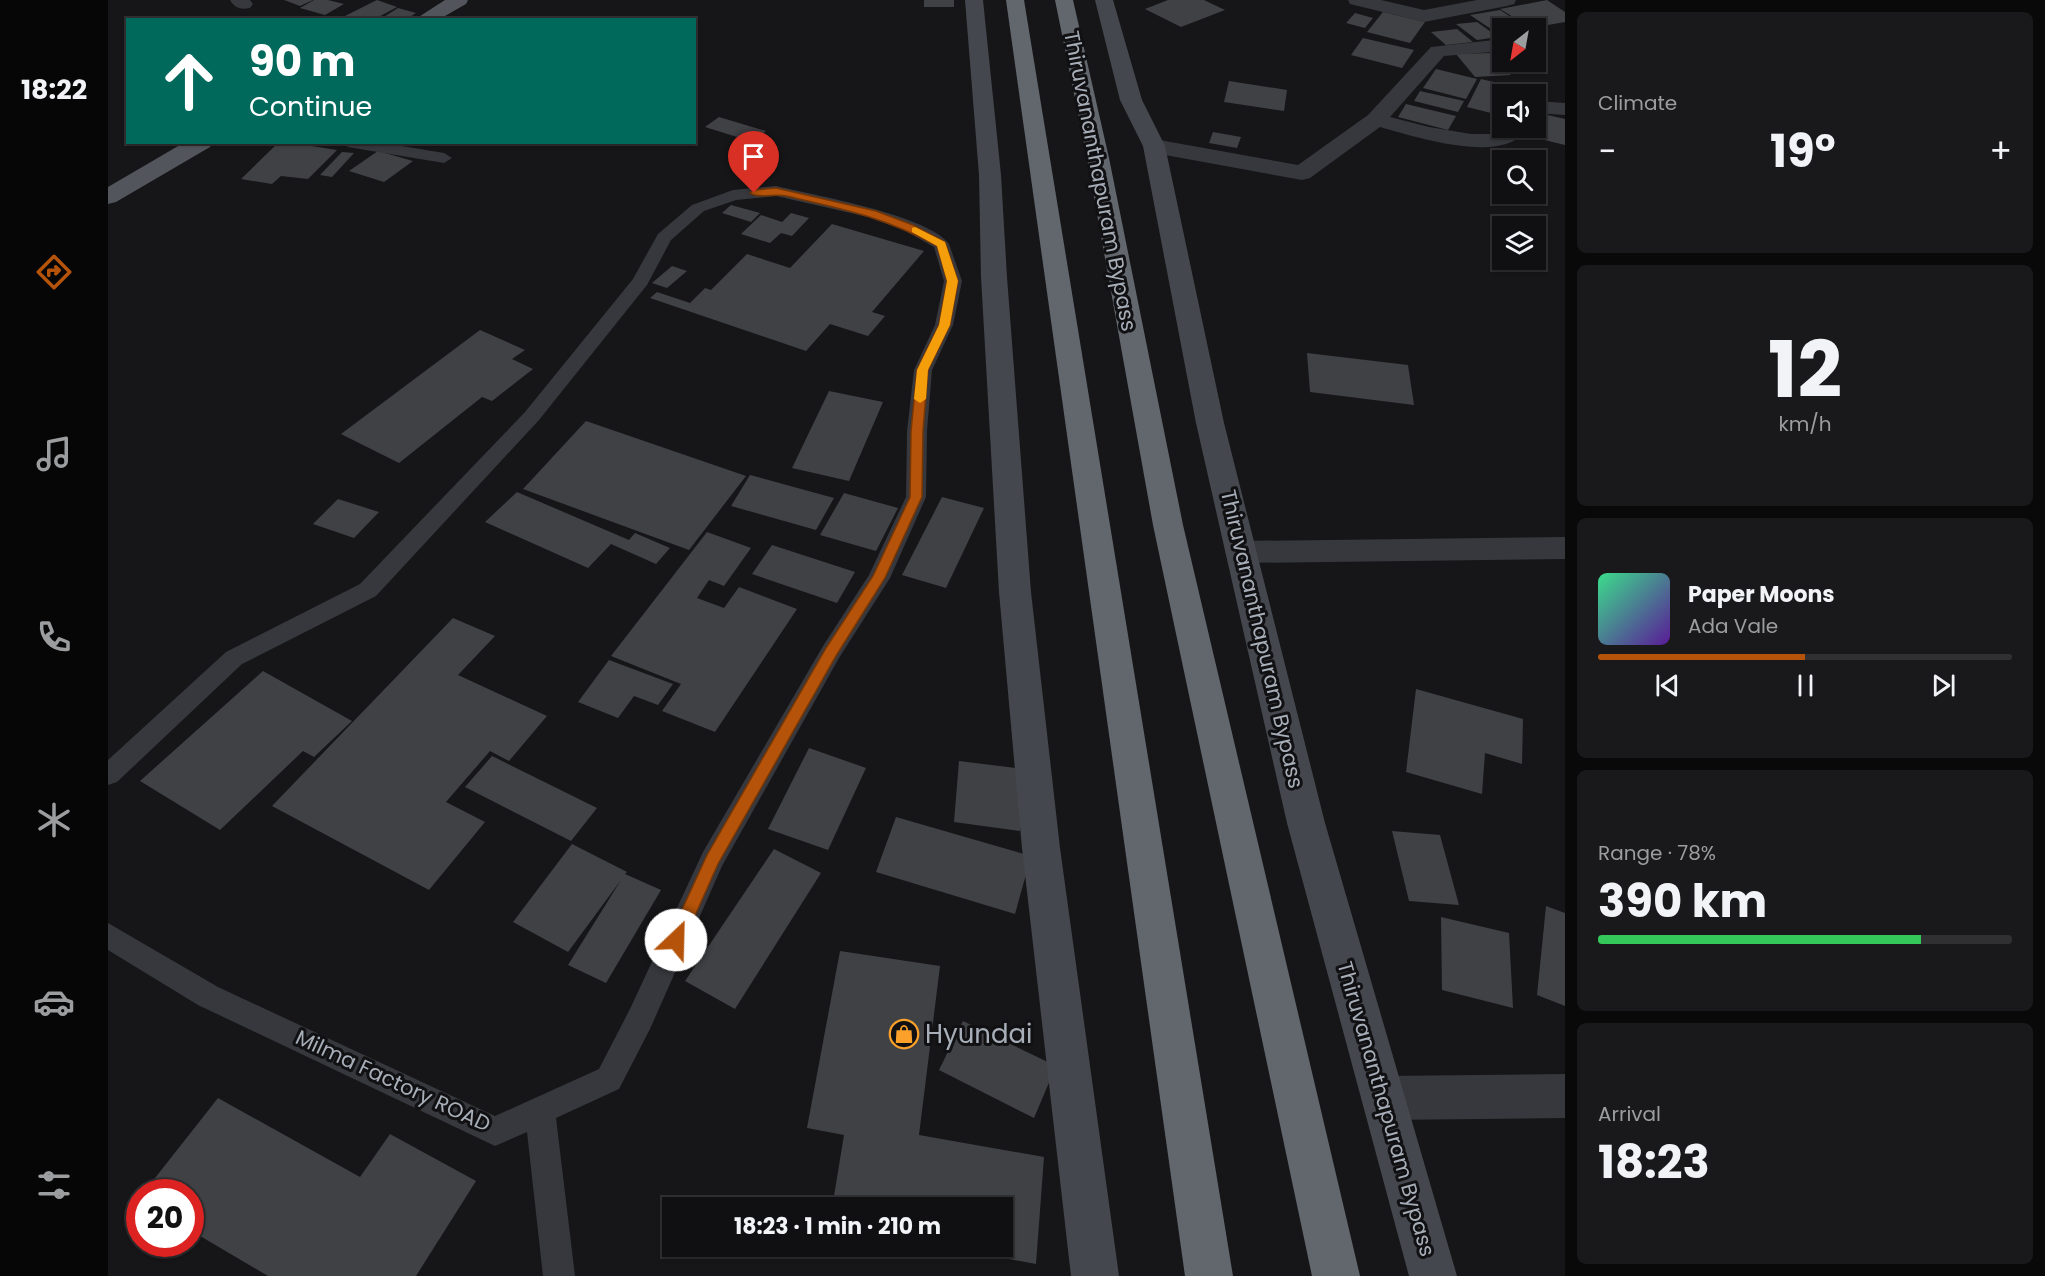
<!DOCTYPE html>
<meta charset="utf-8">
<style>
body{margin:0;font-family:Poppins,sans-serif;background:#19191b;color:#f1f3f6;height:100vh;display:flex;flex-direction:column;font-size:22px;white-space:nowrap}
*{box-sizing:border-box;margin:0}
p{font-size:20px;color:#9c9d9f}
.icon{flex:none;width:33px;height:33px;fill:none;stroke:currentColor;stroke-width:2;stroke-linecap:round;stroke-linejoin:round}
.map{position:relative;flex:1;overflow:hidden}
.panel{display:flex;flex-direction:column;gap:12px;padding:12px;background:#09090a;width:480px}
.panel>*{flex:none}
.banner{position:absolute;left:18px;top:18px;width:570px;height:126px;border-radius:0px;box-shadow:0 2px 4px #0004,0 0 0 2px #303032;background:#00695c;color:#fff;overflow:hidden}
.needle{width:39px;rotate:211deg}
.controls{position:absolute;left:1384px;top:18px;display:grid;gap:12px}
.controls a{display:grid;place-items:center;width:54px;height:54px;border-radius:0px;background:#101012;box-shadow:0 2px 4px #0004,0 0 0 2px #303032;font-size:30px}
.speed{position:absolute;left:18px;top:1179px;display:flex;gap:12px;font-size:30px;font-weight:700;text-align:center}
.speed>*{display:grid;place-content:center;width:78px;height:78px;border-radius:50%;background:#101012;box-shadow:0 2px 4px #0004,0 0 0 2px #303032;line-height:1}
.speed .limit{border:9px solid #d22;background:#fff;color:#111}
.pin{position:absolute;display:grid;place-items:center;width:51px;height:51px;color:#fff;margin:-62px -26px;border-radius:50% 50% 50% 0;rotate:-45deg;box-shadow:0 0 6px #0007}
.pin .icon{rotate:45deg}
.me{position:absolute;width:66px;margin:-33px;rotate:24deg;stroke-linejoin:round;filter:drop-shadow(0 0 4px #0008)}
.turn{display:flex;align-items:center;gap:21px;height:126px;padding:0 24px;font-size:27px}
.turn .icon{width:78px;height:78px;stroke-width:2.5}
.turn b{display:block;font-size:42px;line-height:51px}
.big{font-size:45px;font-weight:700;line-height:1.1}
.panel .card{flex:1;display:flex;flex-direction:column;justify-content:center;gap:9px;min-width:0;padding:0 21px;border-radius:9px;background:#19191b}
.panel .dial{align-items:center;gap:0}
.dial b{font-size:78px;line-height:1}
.song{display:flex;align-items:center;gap:18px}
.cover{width:72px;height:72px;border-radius:9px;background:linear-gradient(135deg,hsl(150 70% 55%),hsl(270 70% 35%))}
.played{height:6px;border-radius:3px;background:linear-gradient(90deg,#b45309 50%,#303032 50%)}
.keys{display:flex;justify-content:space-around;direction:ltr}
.heat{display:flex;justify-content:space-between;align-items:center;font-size:33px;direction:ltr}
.charge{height:9px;border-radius:4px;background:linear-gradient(90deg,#34c759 78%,#303032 0)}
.trip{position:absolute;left:554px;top:1197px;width:351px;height:60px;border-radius:0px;background:#101012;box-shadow:0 2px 4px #0004,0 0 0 2px #303032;font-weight:700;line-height:60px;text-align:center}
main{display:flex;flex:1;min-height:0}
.tabs{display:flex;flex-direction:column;width:108px;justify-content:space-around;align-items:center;background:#060607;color:#9c9d9f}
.tabs .icon{width:42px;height:42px}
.tabs .selected{color:#b45309}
.tabs b{font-size:27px;color:#f1f3f6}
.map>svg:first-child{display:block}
.building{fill:#404145}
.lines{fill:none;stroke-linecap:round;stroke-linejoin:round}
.lane{fill:#36383d;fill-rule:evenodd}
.street{fill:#36383d;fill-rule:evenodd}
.secondary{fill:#44474d;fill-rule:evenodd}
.primary{fill:#52555c;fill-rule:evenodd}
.highway{fill:#62676e;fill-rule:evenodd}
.route{fill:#b45309;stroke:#753606;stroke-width:1.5}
.slow{fill:#f59e0b}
.labels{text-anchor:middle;stroke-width:6;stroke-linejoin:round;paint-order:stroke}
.street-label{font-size:21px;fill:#a7aeb8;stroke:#111113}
.near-poi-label{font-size:26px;fill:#a7aeb8;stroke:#111113;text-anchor:start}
</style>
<main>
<nav class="tabs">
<b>18:22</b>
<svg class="icon selected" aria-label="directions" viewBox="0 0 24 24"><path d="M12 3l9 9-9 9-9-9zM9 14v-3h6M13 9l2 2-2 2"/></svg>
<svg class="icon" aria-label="music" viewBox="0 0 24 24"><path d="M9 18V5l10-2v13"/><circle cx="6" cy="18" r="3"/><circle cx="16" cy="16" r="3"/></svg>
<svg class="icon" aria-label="phone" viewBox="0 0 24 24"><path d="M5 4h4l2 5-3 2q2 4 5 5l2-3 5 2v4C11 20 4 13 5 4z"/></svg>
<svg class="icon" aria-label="climate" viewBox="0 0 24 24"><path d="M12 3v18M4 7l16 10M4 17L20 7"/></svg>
<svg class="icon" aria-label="car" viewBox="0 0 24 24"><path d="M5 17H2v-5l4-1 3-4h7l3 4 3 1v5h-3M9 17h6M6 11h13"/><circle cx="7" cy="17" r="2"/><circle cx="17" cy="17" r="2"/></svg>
<svg class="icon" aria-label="filters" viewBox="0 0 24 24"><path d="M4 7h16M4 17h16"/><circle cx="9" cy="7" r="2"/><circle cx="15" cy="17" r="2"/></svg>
</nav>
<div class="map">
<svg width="1457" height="1276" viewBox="0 0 1457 1276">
<rect width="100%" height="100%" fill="#161618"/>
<g class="building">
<path d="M 176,0 L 205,0 L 192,6 Z"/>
<path d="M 206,0 L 220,0 L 236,4 L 217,15 L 192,8 Z"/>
<path d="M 269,0 L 289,7 L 265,20 L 229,20 Z"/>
<rect x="816" y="0" width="30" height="7"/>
<path d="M 1060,0 L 1096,0 L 1117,10 L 1073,27 L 1037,9 Z"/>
<path d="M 1439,0 L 1457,12 L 1457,22 L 1423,28 L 1392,9 Z"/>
<path d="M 290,8 L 308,13 L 297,20 L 271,20 Z"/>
<path d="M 1392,10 L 1420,28 L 1395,28 L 1395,37 L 1362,15 Z"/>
<path d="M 1275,12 L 1317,22 L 1302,43 L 1259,32 Z"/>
<path d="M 1247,13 L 1265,18 L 1257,28 L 1238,23 Z"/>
<path d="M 1369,22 L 1390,37 L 1369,40 L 1348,24 Z"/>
<path d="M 1349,29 L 1365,42 L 1338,45 L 1323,32 Z"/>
<path d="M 1255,38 L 1306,50 L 1294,68 L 1243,55 Z"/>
<path d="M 1383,53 L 1403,75 L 1367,77 L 1348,54 Z"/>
<path d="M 1328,69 L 1369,79 L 1358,99 L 1315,88 Z"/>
<path d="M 1373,79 L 1416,89 L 1414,94 L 1395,94 L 1395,116 L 1359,107 Z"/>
<path d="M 1121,81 L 1179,90 L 1176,111 L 1116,102 Z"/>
<path d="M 1312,91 L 1356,101 L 1350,112 L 1306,101 Z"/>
<path d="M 1298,104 L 1348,116 L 1340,130 L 1290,117 Z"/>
<path d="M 1435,114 L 1457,119 L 1457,145 L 1428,138 Z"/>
<path d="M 611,117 L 658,131 L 645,142 L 597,127 Z"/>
<path d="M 1105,132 L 1133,137 L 1129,148 L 1101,143 Z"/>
<path d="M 171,142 L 179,142 L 229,150 L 200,179 L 173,176 L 164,184 L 133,179 Z"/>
<path d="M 270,151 L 305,161 L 276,182 L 241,171 Z"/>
<path d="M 234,152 L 246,153 L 224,177 L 212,175 Z"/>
<path d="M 623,205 L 652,213 L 643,222 L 614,213 Z"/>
<path d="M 683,213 L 701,218 L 684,236 L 673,233 L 662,243 L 633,234 L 653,215 L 674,222 Z"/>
<path d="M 724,224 L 816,251 L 764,312 L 777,316 L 760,336 L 722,324 L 698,351 L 542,298 L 549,292 L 582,303 L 597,288 L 603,290 L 639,254 L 682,268 Z"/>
<path d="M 564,266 L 579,271 L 559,288 L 544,283 Z"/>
<path d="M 372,330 L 417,350 L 404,359 L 425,369 L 384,401 L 374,397 L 291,463 L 233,434 Z"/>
<path d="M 1199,353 L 1300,365 L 1306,405 L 1202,392 Z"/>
<path d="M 721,391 L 775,402 L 741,481 L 684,468 Z"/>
<path d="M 478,421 L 638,476 L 581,550 L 415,489 Z"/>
<path d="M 642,475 L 726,498 L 708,530 L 623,506 Z"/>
<path d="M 409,492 L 521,540 L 527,533 L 562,548 L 548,564 L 503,544 L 480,568 L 377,522 Z"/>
<path d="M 736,493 L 790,508 L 768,551 L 712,535 Z"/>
<path d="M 834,497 L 876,508 L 838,588 L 794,575 Z"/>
<path d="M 230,499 L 271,512 L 246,538 L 205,524 Z"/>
<path d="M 599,532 L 643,548 L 616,586 L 601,580 L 589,598 L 616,608 L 631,587 L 689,609 L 607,732 L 554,711 L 573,684 L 503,656 Z"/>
<path d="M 664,545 L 747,572 L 729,603 L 644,574 Z"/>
<path d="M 345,618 L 387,636 L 350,675 L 439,716 L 401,761 L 382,751 L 338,802 L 377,822 L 321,890 L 164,806 Z"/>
<path d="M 501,660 L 565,684 L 550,705 L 526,696 L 510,718 L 470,702 Z"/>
<path d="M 155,671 L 244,721 L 206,757 L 195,751 L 112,830 L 32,781 Z"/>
<path d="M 1308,689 L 1415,719 L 1414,764 L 1377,753 L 1374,794 L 1298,772 Z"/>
<path d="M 701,748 L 758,768 L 720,850 L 660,829 Z"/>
<path d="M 384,756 L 489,808 L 463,841 L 357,787 Z"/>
<path d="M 851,761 L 916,769 L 912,831 L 846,822 Z"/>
<path d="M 788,817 L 923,856 L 907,914 L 768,872 Z"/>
<path d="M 1284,831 L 1332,835 L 1351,905 L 1301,901 Z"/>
<path d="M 464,844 L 519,872 L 517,874 L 553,890 L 498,983 L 460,965 L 513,880 L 460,952 L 405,922 Z"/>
<path d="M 666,849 L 713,873 L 627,1009 L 577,981 Z"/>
<path d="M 1438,906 L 1457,913 L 1457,1006 L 1429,995 Z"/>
<path d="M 1333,917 L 1401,933 L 1405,1008 L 1334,990 Z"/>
<path d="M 732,951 L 832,966 L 811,1135 L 936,1157 L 928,1264 L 841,1248 L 894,1246 L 894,1208 L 724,1208 L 736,1135 L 699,1128 Z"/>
<path d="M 855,1021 L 948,1066 L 926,1118 L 831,1070 Z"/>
<path d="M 110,1098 L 252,1177 L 282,1134 L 368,1181 L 308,1276 L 160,1276 L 82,1230 L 82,1192 L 36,1192 Z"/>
</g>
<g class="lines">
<g class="lane">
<path d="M 233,142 L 270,142 L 336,153 L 344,158 L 336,163 L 240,147 Z"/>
<path d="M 668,186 C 705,195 820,215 841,244 L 854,281 L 845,325 L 824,370 L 819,431 L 818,497 L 782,578 L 731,658 L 614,866 L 542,1029 L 511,1089 L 448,1118 L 467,1276 L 435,1276 L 419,1132 L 387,1146 L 90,1005 L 0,950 L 0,923 L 110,987 L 387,1116 L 491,1069 L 522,1009 L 595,852 L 715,646 L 761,575 L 798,497 L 799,431 L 806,370 L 827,325 L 836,281 L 826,247 L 796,230 L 760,217 L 668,196 L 628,200 L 596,211 L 563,240 L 539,285 L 431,420 L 268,596 L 134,664 L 9,782 L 0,785 L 0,760 L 118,652 L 252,584 L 417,412 L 525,279 L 550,234 L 584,205 L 625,190 Z"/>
</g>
<g class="street">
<path d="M 122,0 L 142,0 L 145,4 L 142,8 C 132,10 127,8 122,0 Z"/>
<path d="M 1240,0 L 1273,0 L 1316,10 L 1369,0 L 1408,0 L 1406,4 L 1399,6 L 1316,22 L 1242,4 Z"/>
<path d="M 1395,39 L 1395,51 L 1336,56 L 1282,117 L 1321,127 L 1363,134 L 1382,134 L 1395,128 L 1419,128 C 1398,167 1305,136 1272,127 L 1202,178 L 1194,180 L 1046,153 L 1038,151 L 1035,146 L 1038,141 L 1046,139 L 1190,165 L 1260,115 L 1323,47 Z"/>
<path d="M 1428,101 L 1457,103 L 1457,115 L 1428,113 Z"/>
<path d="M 1457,537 L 1457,559 L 1133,563 L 1122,560 L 1117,552 L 1122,544 L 1133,541 Z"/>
<path d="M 1457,1074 L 1457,1118 L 1275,1120 L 1260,1113 L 1253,1098 L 1260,1083 L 1275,1076 Z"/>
</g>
<g class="secondary">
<path d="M 857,0 L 875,0 L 893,175 L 899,277 L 923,592 L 952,848 L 1011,1276 L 963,1276 L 914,848 L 891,592 L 873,277 L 871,175 Z"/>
<path d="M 987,0 L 1005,0 L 1034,100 L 1057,146 L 1116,423 L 1217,823 L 1349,1276 L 1301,1276 L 1179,823 L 1088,423 L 1035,146 L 1012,100 Z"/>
</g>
<g class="primary">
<path d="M 337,0 L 360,0 L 358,4 L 330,20 L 306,20 Z"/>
<path d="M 77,142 L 105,142 L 102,147 L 8,202 L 0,204 L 0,187 Z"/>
</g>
<g class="highway">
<path d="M 898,0 L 916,0 L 1125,1276 L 1077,1276 Z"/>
<path d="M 947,0 L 965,0 L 1001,158 L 1075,525 L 1252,1276 L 1204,1276 L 1045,525 L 979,158 Z"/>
</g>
</g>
<path class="route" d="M 668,188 L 768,211 L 805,225 L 837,242 L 850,281 L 842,325 L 820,370 L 815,431 L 814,497 L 777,578 L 728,656 L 610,864 L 574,945 L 568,947 L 562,945 L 560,940 L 599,855 L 718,648 L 765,576 L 802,497 L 803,431 L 809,370 L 831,325 L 839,281 L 829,246 C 776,217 735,209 678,196 C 667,193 650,199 642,193 L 646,190 Z"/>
<path class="slow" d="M 807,227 L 837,242 L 850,281 L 842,325 L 820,370 L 818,399 L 812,403 L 806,399 L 809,370 L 831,325 L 839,281 L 829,246 L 804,232 L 804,228 Z"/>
<defs>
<g id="shop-ring" transform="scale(1.5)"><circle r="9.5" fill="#111113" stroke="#faa02b" stroke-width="1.5"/><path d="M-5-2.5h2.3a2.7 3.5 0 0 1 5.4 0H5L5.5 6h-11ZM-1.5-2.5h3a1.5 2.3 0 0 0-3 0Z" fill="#faa02b"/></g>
</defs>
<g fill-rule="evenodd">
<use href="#shop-ring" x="796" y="1034"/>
</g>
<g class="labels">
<g class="street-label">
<text transform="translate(992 181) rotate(79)" y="7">Thiruvananthapuram Bypass</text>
<text transform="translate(1154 639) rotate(77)" y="7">Thiruvananthapuram Bypass</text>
<text transform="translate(285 1081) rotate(25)" y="7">Milma Factory ROAD</text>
<text transform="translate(1278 1109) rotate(74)" y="7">Thiruvananthapuram Bypass</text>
</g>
<g class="near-poi-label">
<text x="817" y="1043">Hyundai</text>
</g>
</g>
</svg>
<div class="controls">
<a><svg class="needle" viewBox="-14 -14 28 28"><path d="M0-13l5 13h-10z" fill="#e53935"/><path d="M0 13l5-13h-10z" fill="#9c9d9f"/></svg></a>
<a><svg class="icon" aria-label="sound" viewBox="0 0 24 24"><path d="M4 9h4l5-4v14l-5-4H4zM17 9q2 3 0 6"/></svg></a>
<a><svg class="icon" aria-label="search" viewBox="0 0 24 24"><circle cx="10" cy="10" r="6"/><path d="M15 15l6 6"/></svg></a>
<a><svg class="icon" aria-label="layers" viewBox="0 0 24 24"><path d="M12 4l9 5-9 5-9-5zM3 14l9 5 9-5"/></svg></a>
</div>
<div class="speed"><div class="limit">20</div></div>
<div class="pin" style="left:646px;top:193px;background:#d93025"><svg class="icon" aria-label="arrive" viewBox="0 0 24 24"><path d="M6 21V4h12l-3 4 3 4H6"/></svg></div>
<svg class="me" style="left:568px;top:940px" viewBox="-20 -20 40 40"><circle r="19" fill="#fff"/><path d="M0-13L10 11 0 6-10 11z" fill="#b45309"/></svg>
<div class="trip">18:23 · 1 min · 210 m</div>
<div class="banner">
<div class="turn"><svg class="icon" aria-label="ahead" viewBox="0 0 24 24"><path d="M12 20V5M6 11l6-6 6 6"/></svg><div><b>90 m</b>Continue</div></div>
</div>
</div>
<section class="panel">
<div class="card"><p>Climate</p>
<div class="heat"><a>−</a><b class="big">19°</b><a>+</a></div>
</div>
<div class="card dial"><b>12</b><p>km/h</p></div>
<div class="card">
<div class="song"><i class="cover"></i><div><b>Paper Moons</b><p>Ada Vale</p></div></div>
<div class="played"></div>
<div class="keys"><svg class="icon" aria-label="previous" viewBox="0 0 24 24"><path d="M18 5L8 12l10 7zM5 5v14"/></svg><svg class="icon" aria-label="pause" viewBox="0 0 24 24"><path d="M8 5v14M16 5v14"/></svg><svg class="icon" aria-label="next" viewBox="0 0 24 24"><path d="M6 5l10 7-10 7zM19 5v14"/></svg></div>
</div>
<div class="card"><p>Range · 78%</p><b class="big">390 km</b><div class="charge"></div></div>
<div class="card"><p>Arrival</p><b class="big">18:23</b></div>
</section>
</main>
